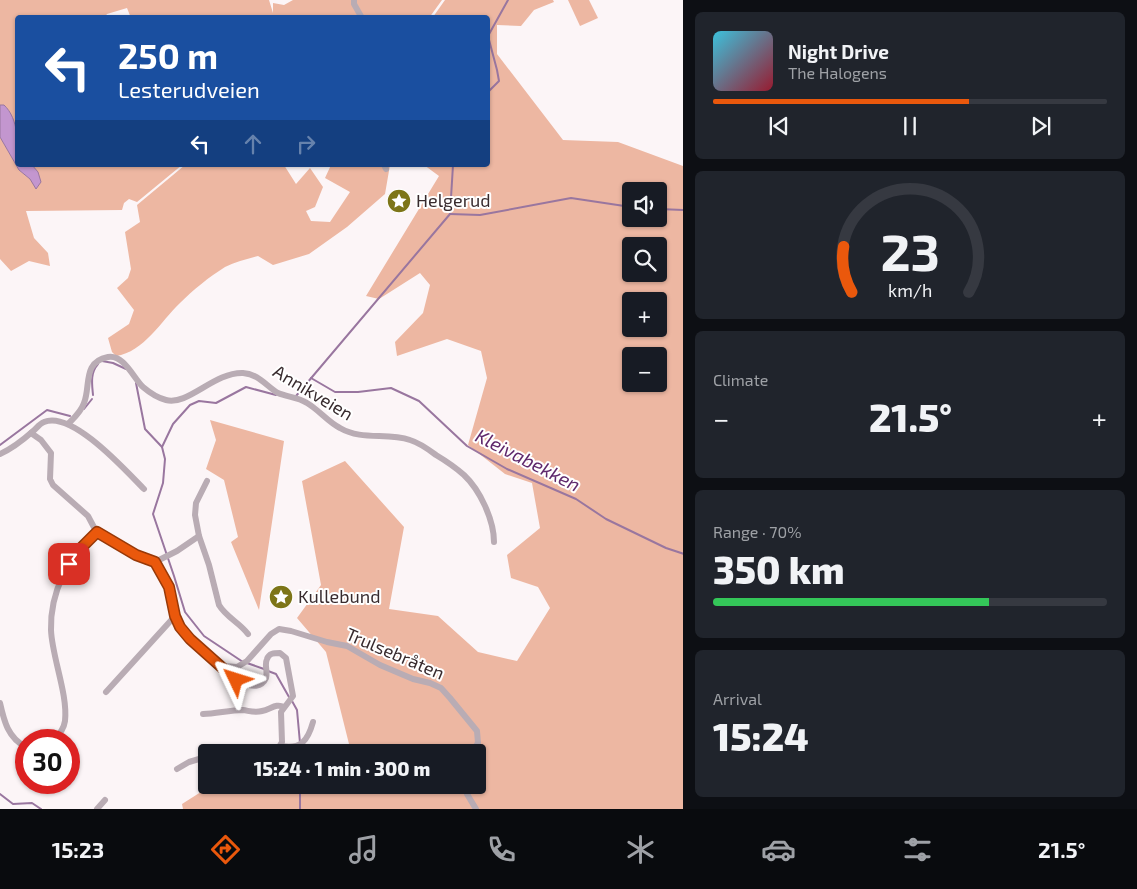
<!DOCTYPE html>
<meta charset="utf-8">
<style>
body{margin:0;font-family:"Exo 2",sans-serif;background:#20242c;color:#f1f3f6;height:100vh;display:flex;flex-direction:column;font-size:19px;white-space:nowrap}
*{box-sizing:border-box;margin:0}
p{font-size:16px;color:#9ea1a6}
.icon{flex:none;width:28px;height:28px;fill:none;stroke:currentColor;stroke-width:2;stroke-linecap:round;stroke-linejoin:round}
.map{position:relative;flex:1;overflow:hidden}
.panel{display:flex;flex-direction:column;gap:12px;padding:12px;background:#0d0f14;width:454px}
.panel>*{flex:none}
.guide{position:absolute;left:15px;top:15px;width:475px;height:152px;border-radius:5px;box-shadow:0 1px 4px #0004;background:#1a4fa0;color:#fff;overflow:hidden}
.fabs{position:absolute;left:622px;top:182px;display:grid;gap:10px}
.fabs a{display:grid;place-items:center;width:45px;height:45px;border-radius:5px;background:#171b24;box-shadow:0 1px 4px #0004;font-size:25px}
.speed{position:absolute;left:15px;top:729px;display:flex;gap:10px;font-size:25px;font-weight:700;text-align:center}
.speed>*{display:grid;place-content:center;width:65px;height:65px;border-radius:50%;background:#171b24;box-shadow:0 1px 4px #0004;line-height:1}
.speed .limit{border:8px solid #d22;background:#fff;color:#111}
.pin{position:absolute;display:grid;place-items:center;width:42px;height:42px;color:#fff;margin:-21px;border-radius:10px;box-shadow:0 2px 8px #0006}
.me{position:absolute;width:55px;margin:-28px;rotate:311deg;stroke-linejoin:round;filter:drop-shadow(0 0 4px #0008)}
.turn{display:flex;align-items:center;gap:18px;height:105px;padding:0 20px;font-size:22px}
.turn .icon{width:65px;height:65px;stroke-width:2.5}
.turn b{display:block;font-size:35px;line-height:42px}
.lanes{display:flex;align-items:center;height:48px;padding:0 20px;background:#0003;justify-content:center;gap:25px;direction:ltr}
.lanes .off{opacity:.35}
.big{font-size:38px;font-weight:800;line-height:1.1}
.panel .widget{flex:1;display:flex;flex-direction:column;justify-content:center;gap:8px;min-width:0;padding:0 18px;border-radius:8px;background:#20242c}
.panel .dial{align-items:center;gap:0}
.dial svg{height:130px;overflow:visible;fill:none;stroke:#363941;stroke-width:7;stroke-linecap:round;text-anchor:middle}
.dial text{fill:#f1f3f6;stroke:none}
.song{display:flex;align-items:center;gap:15px}
.cover{width:60px;height:60px;border-radius:8px;background:linear-gradient(135deg,hsl(190 70% 55%),hsl(350 70% 35%))}
.played{height:5px;border-radius:2px;background:linear-gradient(90deg,#ea580c 65%,#363941 65%)}
.keys{display:flex;justify-content:space-around;direction:ltr}
.heat{display:flex;justify-content:space-between;align-items:center;font-size:28px;direction:ltr}
.charge{height:8px;border-radius:4px;background:linear-gradient(90deg,#34c759 70%,#363941 0)}
.trip{position:absolute;left:198px;top:744px;width:288px;height:50px;border-radius:5px;background:#171b24;box-shadow:0 1px 4px #0004;font-weight:800;line-height:50px;text-align:center}
.tab-bar{display:flex;height:80px;justify-content:space-around;align-items:center;background:#090b0e;color:#9ea1a6}
.tab-bar .icon{width:35px;height:35px}
.tab-bar .selected{color:#ea580c}
.tab-bar b{font-size:22px;color:#f1f3f6}
main{display:flex;flex:1;min-height:0}
.map>svg:first-child{display:block}
.green{fill:#edb7a2;fill-rule:evenodd}
.water{fill:#c396cf;stroke:#99769f}
.lines{fill:none;stroke-linecap:round;stroke-linejoin:round}
.stream{stroke:#99769f;stroke-width:2}
.minor{stroke:#b9acb4;stroke-width:6}
.route-casing{stroke:#983908;stroke-width:12}
.route{stroke:#ea580c;stroke-width:9}
.labels{text-anchor:middle;stroke-width:4;stroke-linejoin:round;paint-order:stroke}
.poi-label{font-size:18px;fill:#382b2e;stroke:#fff;text-anchor:start}
.street-label{font-size:18px;fill:#382b2e;stroke:#fff}
.water-label{font-size:19px;font-style:italic;fill:#5f286c;stroke:#fff}
</style>
<main>
<div class="map">
<svg width="684" height="809" viewBox="0 0 684 809">
<rect width="100%" height="100%" fill="#fcf5f7"/>
<g class="green">
<path d="M 0,0 L 269,0 L 273,13 L 273,3 L 284,5 L 293,0 L 442,0 L 429,18 L 131,18 L 127,8 L 107,14 L 105,17 L 18,18 L 17,134 C 12,122 14,115 4,105 L 0,105 Z"/>
<path d="M 445,0 L 553,0 L 554,2 L 534,10 L 521,26 L 497,25 L 497,54 L 563,140 L 618,142 L 683,166 L 683,809 L 183,809 L 182,804 L 204,790 L 222,785 L 476,785 L 476,752 L 345,752 L 349,744 L 326,652 L 297,618 L 321,585 L 302,481 L 345,461 L 404,527 L 389,609 L 438,616 L 478,652 L 517,661 L 550,608 L 538,587 L 511,578 L 507,555 L 540,528 L 532,483 L 505,474 L 468,445 L 487,378 L 481,351 L 447,339 L 397,356 L 395,342 L 423,313 L 430,285 L 420,273 L 379,299 L 366,296 L 439,176 L 424,165 L 488,165 L 488,18 L 433,17 ZM 631,191 L 659,191 L 659,219 L 631,219 ZM 631,246 L 659,246 L 659,274 L 631,274 ZM 631,301 L 659,301 L 659,329 L 631,329 ZM 631,356 L 659,356 L 659,384 L 631,384 Z"/>
<path d="M 568,0 L 589,0 L 598,18 L 580,26 Z"/>
<path d="M 0,137 L 19,170 L 30,179 L 38,172 L 32,165 L 182,165 L 137,202 L 129,199 L 124,203 L 122,210 L 26,211 L 34,238 L 48,253 L 50,266 L 29,261 L 11,271 L 0,259 Z"/>
<path d="M 185,165 L 284,165 L 296,184 L 310,168 L 323,187 L 315,207 L 306,211 L 311,221 L 330,222 L 350,192 L 325,178 L 331,165 L 390,165 L 385,194 L 347,227 L 309,254 L 273,265 L 258,256 C 247,259 235,262 225,267 C 209,277 193,290 180,303 C 161,321 144,352 116,356 L 112,352 L 108,338 L 129,324 L 134,310 L 117,288 L 128,278 L 131,269 L 125,232 L 140,222 L 137,205 Z"/>
<path d="M 210,420 L 284,441 L 259,610 L 231,542 L 238,537 L 224,480 L 206,469 L 216,440 Z"/>
</g>
<path class="water" d="M 0,105 L 4,105 C 19,119 18,145 18,165 L 32,165 L 38,172 L 41,182 L 36,189 L 30,179 L 19,170 L 0,137 Z"/>
<g class="lines">
<g class="stream">
<path d="M 488,92 L 499,81 L 497,70 L 488,36 L 508,0"/>
<path d="M 659,209 L 684,210"/>
<path d="M 450,214 L 480,215 L 571,198 L 631,207"/>
<path d="M 102,361 L 113,363 L 126,369"/>
<path d="M 311,378 L 335,392 L 358,392 L 391,388 L 419,401 L 467,446 L 507,469 L 576,499 L 606,519 L 666,548 L 684,554"/>
<path d="M 136,383 L 145,429 L 162,447"/>
<path d="M 93,395 C 92,384 90,373 98,364"/>
<path d="M 296,396 L 450,214 L 453,165"/>
<path d="M 84,409 L 92,399"/>
<path d="M 0,445 L 47,410 L 70,416"/>
<path d="M 243,662 L 204,636 L 185,612 L 174,576 L 153,514 L 163,483 L 165,459 L 162,447 L 173,424 L 190,405 L 199,401 L 216,403 L 246,387 L 276,395"/>
<path d="M 247,663 L 264,669"/>
<path d="M 268,671 L 276,674 L 289,697"/>
<path d="M 292,701 L 297,710 L 300,743"/>
<path d="M 300,785 L 300,809"/>
<path d="M 0,794 L 13,804 L 32,803 L 41,809"/>
</g>
<g class="minor">
<path d="M 354,0 L 354,4 L 362,18"/>
<path d="M 384,165 L 386,169"/>
<path d="M 68,424 C 74,418 81,412 84,403 C 91,386 82,362 108,357 C 124,354 134,379 143,387 C 150,393 158,398 166,400 C 188,406 214,372 243,373 C 259,374 266,386 278,393 C 287,397 298,397 307,403 C 319,410 328,422 340,428 C 362,441 387,432 410,440 C 420,443 428,449 436,455 C 446,461 455,467 464,475 C 480,490 494,520 494,542"/>
<path d="M 31,433 L 41,440 L 51,453 L 50,479 L 53,485 L 88,516 L 97,533 L 136,555 L 155,562 L 169,587 L 175,616 L 180,627 L 190,639 L 217,663 L 223,666 L 237,667 L 247,661 L 271,634 L 279,629 L 291,631 L 327,642 L 347,646 L 380,665 L 413,679 L 430,683 L 441,688 L 450,698 L 477,731 L 478,743 L 472,752"/>
<path d="M 0,454 C 11,449 23,440 32,432 C 36,429 39,424 44,422 C 72,410 126,471 144,489"/>
<path d="M 207,481 L 196,503 L 195,515 L 199,536 L 209,565 L 219,605 C 226,617 240,623 248,634"/>
<path d="M 155,562 L 177,551 L 199,536"/>
<path d="M 220,666 C 228,674 257,698 266,678 C 268,671 264,665 267,659 C 269,653 274,653 280,653 L 286,658 L 293,696 L 281,712 L 282,742 L 276,752"/>
<path d="M 106,692 L 175,616"/>
<path d="M 0,703 C 4,721 8,738 26,747"/>
<path d="M 203,714 C 216,714 229,710 243,710 C 250,711 255,713 262,711 C 271,709 276,703 284,707"/>
<path d="M 54,740 C 59,735 64,728 65,721 C 68,694 52,657 51,630 C 50,593 68,555 97,533"/>
<path d="M 281,746 C 301,750 308,740 313,722"/>
<path d="M 177,769 L 189,762 L 206,757"/>
<path d="M 464,785 L 467,794 L 476,809"/>
<path d="M 97,809 L 105,800"/>
</g>
</g>
<g class="lines">
<g class="route-casing">
<path id="route" d="M 69,564 L 81,548 L 97,532 L 136,555 L 155,562 L 169,587 L 175,616 L 180,627 L 190,639 L 236,680"/>
</g>
<use href="#route" class="route"/>
</g>
<defs>
<g id="sight-disc" transform="scale(1.25)"><circle r="9.5" fill="#7d7518" stroke="#fff"/><path d="M0-6L1.8-2.2L6-1.7L2.9 1.2L3.7 5.4L0 3.3L-3.7 5.4L-2.9 1.2L-6-1.7L-1.8-2.2Z" fill="#fff"/></g>
</defs>
<g fill-rule="evenodd">
<use href="#sight-disc" x="399" y="201"/>
<use href="#sight-disc" x="281" y="597"/>
</g>
<g class="labels">
<g class="poi-label">
<text x="416" y="207">Helgerud</text>
<text x="298" y="603">Kullebund</text>
</g>
<g class="street-label">
<text transform="translate(313 393) rotate(31)" y="6">Annikveien</text>
<text transform="translate(395 654) rotate(23)" y="6">Trulsebråten</text>
</g>
<g class="water-label">
<text transform="translate(528 460) rotate(27)" y="7">Kleivabekken</text>
</g>
</g>
</svg>
<div class="fabs">
<a><svg class="icon" aria-label="sound" viewBox="0 0 24 24"><path d="M4 9h4l5-4v14l-5-4H4zM17 9q2 3 0 6"/></svg></a>
<a><svg class="icon" aria-label="search" viewBox="0 0 24 24"><circle cx="10" cy="10" r="6"/><path d="M15 15l6 6"/></svg></a>
<a>+</a>
<a>−</a>
</div>
<div class="speed"><div class="limit">30</div></div>
<div class="pin" style="left:69px;top:564px;background:#d93025"><svg class="icon" aria-label="arrive" viewBox="0 0 24 24"><path d="M6 21V4h12l-3 4 3 4H6"/></svg></div>
<svg class="me" style="left:236px;top:680px" viewBox="-20 -20 40 40"><path d="M0-17L14 15 0 8-14 15z" fill="#ea580c" stroke="#fff" stroke-width="4"/></svg>
<div class="trip">15:24 · 1 min · 300 m</div>
<div class="guide">
<div class="turn"><svg class="icon" aria-label="left" viewBox="0 0 24 24"><path d="M17 20v-9H6M10 6l-5 5 5 5"/></svg><div><b>250 m</b>Lesterudveien</div></div>
<div class="lanes"><svg class="icon" aria-label="left" viewBox="0 0 24 24"><path d="M17 20v-9H6M10 6l-5 5 5 5"/></svg><svg class="icon off" aria-label="ahead" viewBox="0 0 24 24"><path d="M12 20V5M6 11l6-6 6 6"/></svg><svg class="icon off" aria-label="right" viewBox="0 0 24 24"><path d="M7 20v-9h11M14 6l5 5-5 5"/></svg></div>
</div>
</div>
<section class="panel">
<div class="widget">
<div class="song"><i class="cover"></i><div><b>Night Drive</b><p>The Halogens</p></div></div>
<div class="played"></div>
<div class="keys"><svg class="icon" aria-label="previous" viewBox="0 0 24 24"><path d="M18 5L8 12l10 7zM5 5v14"/></svg><svg class="icon" aria-label="pause" viewBox="0 0 24 24"><path d="M8 5v14M16 5v14"/></svg><svg class="icon" aria-label="next" viewBox="0 0 24 24"><path d="M6 5l10 7-10 7zM19 5v14"/></svg></div>
</div>
<div class="widget dial"><svg viewBox="0 0 100 80">
<path d="M14 69A42 42 0 1 1 86 69"/>
<path d="M14 69A42 42 0 0 1 9 41" stroke="#ea580c"/>
<text x="50" y="56" font-size="32" font-weight="700">23</text>
<text x="50" y="72" font-size="11">km/h</text>
</svg></div>
<div class="widget"><p>Climate</p>
<div class="heat"><a>−</a><b class="big">21.5°</b><a>+</a></div>
</div>
<div class="widget"><p>Range · 70%</p><b class="big">350 km</b><div class="charge"></div></div>
<div class="widget"><p>Arrival</p><b class="big">15:24</b></div>
</section>
</main>
<nav class="tab-bar">
<b>15:23</b>
<svg class="icon selected" aria-label="directions" viewBox="0 0 24 24"><path d="M12 3l9 9-9 9-9-9zM9 14v-3h6M13 9l2 2-2 2"/></svg>
<svg class="icon" aria-label="music" viewBox="0 0 24 24"><path d="M9 18V5l10-2v13"/><circle cx="6" cy="18" r="3"/><circle cx="16" cy="16" r="3"/></svg>
<svg class="icon" aria-label="phone" viewBox="0 0 24 24"><path d="M5 4h4l2 5-3 2q2 4 5 5l2-3 5 2v4C11 20 4 13 5 4z"/></svg>
<svg class="icon" aria-label="climate" viewBox="0 0 24 24"><path d="M12 3v18M4 7l16 10M4 17L20 7"/></svg>
<svg class="icon" aria-label="car" viewBox="0 0 24 24"><path d="M5 17H2v-5l4-1 3-4h7l3 4 3 1v5h-3M9 17h6M6 11h13"/><circle cx="7" cy="17" r="2"/><circle cx="17" cy="17" r="2"/></svg>
<svg class="icon" aria-label="filters" viewBox="0 0 24 24"><path d="M4 7h16M4 17h16"/><circle cx="9" cy="7" r="2"/><circle cx="15" cy="17" r="2"/></svg>
<b>21.5°</b>
</nav>
